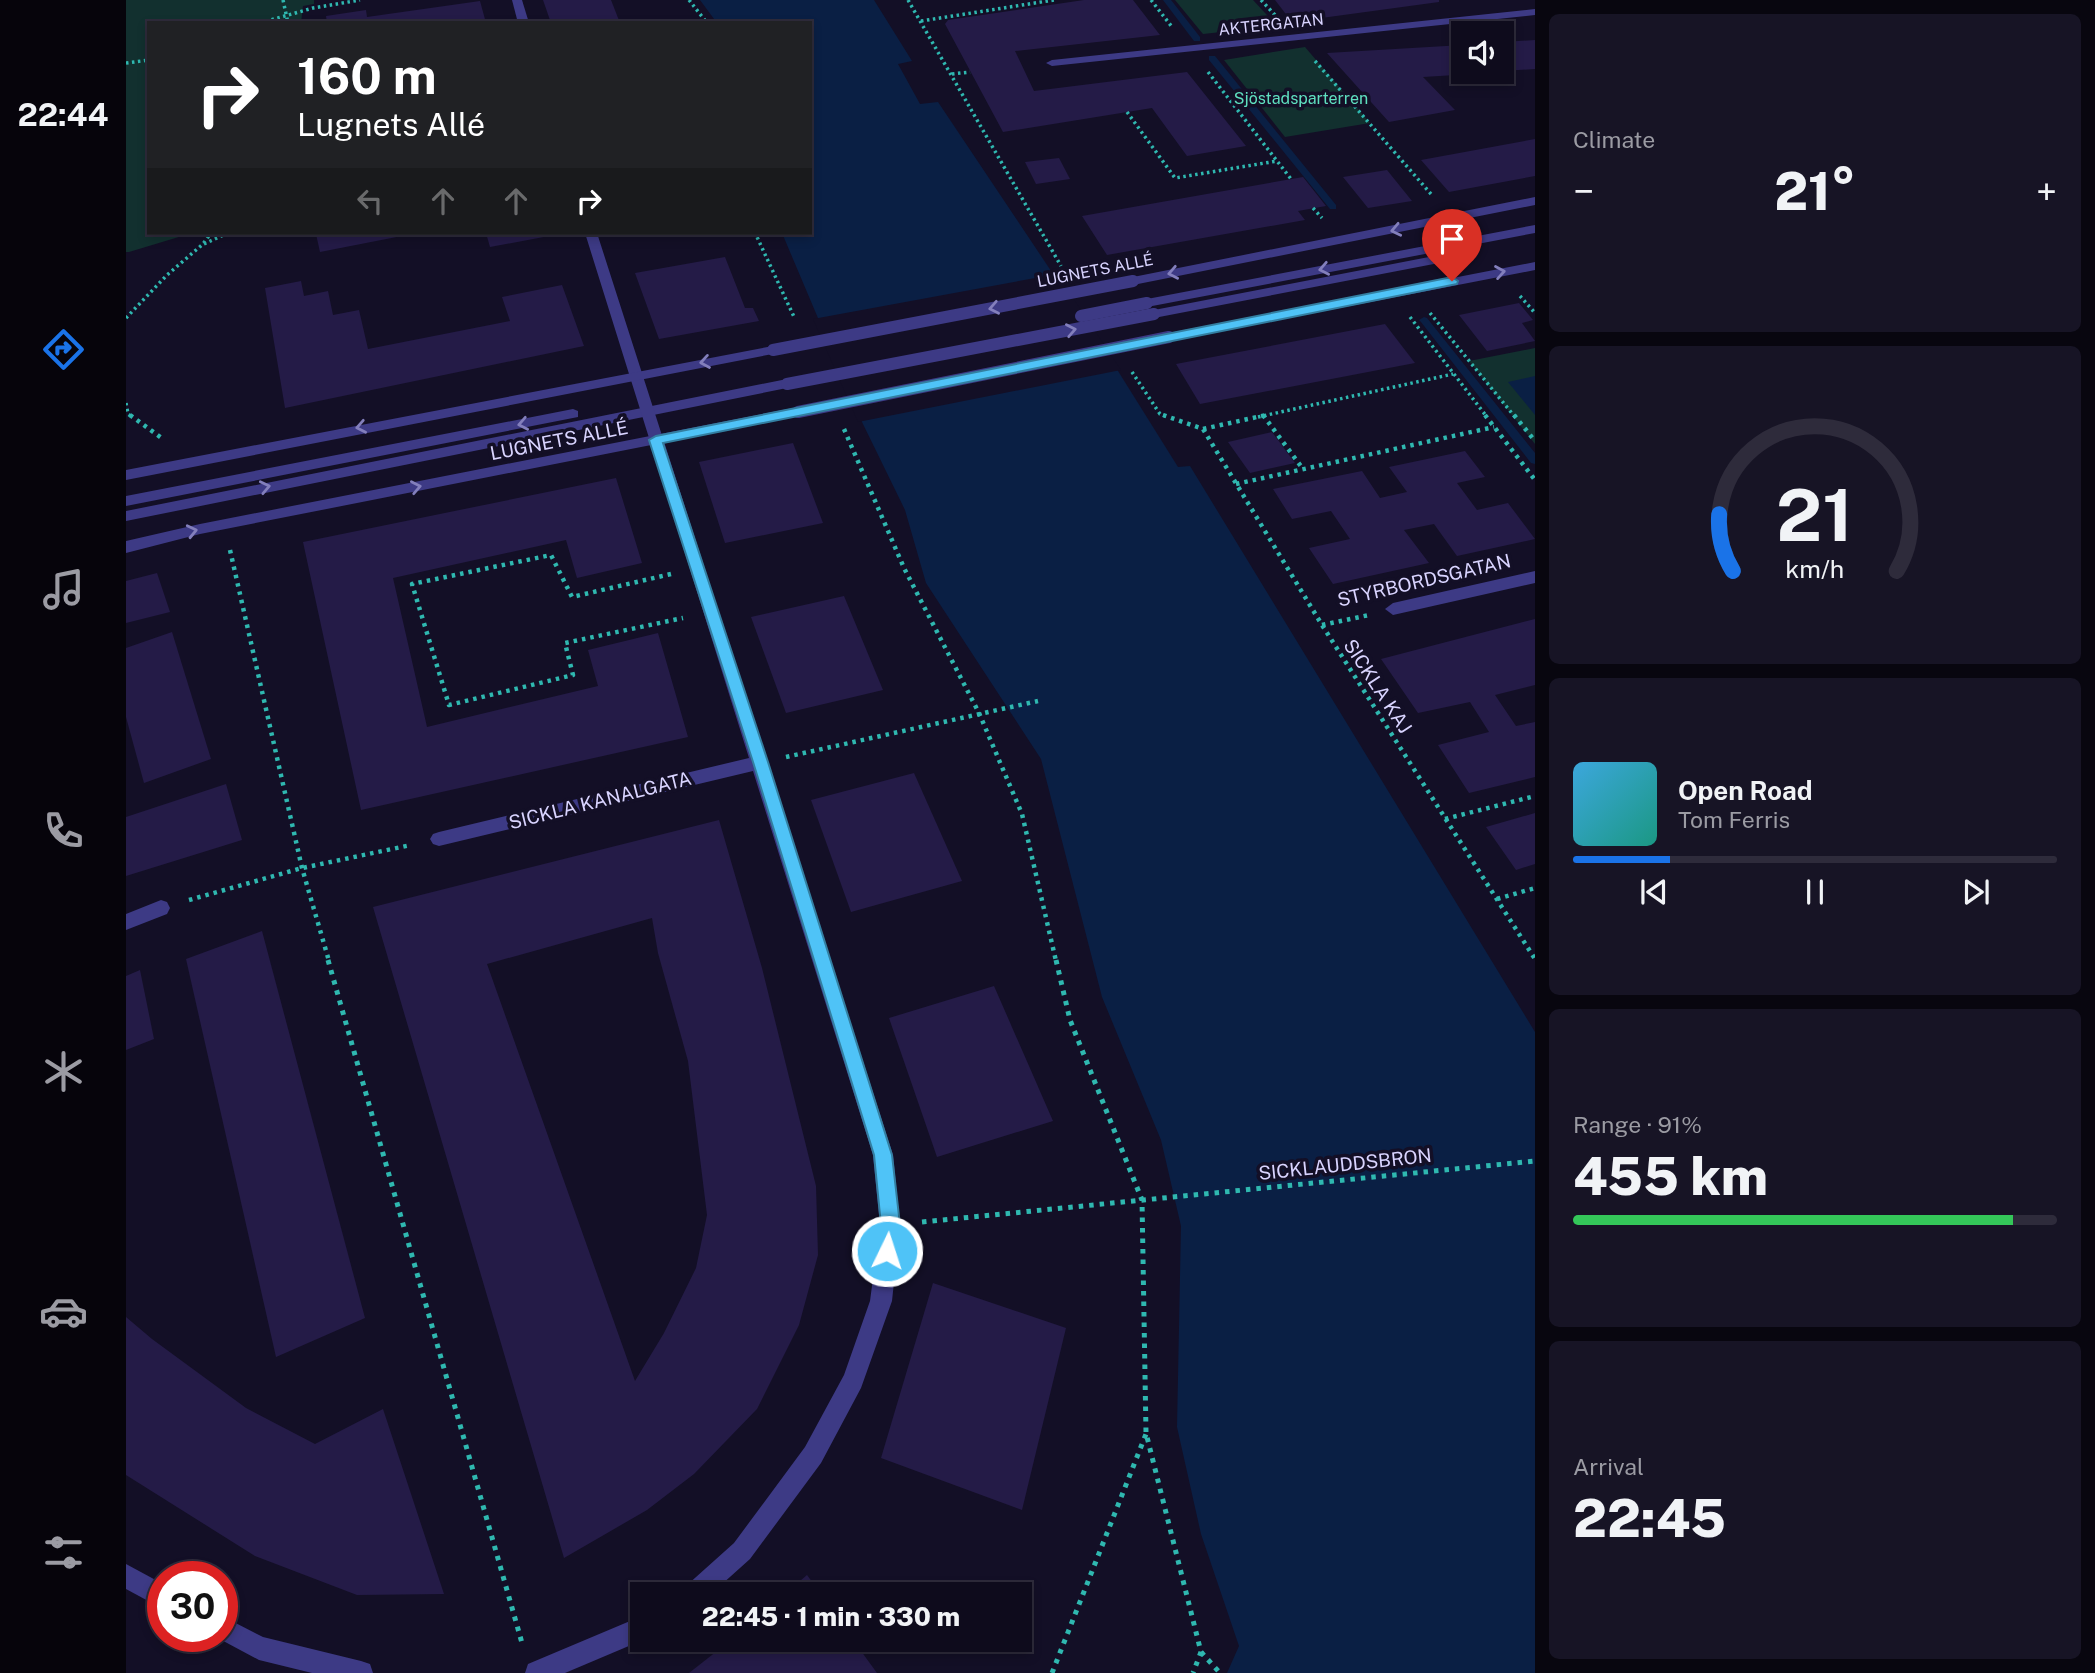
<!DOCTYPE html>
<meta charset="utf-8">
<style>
body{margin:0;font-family:"Public Sans",sans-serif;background:#171425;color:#f1f3f6;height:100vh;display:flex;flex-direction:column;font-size:26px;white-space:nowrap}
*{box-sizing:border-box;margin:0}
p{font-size:23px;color:#9b9ba3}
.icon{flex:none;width:38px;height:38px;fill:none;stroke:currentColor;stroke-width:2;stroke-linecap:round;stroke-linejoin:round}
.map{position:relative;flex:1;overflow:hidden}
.details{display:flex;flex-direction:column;gap:14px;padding:14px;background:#08060f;width:560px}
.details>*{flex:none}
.guide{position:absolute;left:21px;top:21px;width:665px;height:214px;border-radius:0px;box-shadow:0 4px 10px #0003,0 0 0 2px #2e2b3b;background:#202124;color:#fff;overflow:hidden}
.fabs{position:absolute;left:1325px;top:21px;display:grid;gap:14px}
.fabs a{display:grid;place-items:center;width:63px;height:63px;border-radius:0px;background:#0e0b1c;box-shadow:0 4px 10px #0003,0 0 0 2px #2e2b3b;font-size:35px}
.speed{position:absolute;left:21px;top:1561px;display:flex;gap:14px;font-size:35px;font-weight:700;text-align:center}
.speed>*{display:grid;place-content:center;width:91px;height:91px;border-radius:50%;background:#0e0b1c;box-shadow:0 4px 10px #0003,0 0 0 2px #2e2b3b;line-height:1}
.speed .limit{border:10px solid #d22;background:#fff;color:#111}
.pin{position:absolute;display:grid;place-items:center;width:60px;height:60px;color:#fff;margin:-72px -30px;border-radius:50% 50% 50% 0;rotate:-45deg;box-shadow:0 0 7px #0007}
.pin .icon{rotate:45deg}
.me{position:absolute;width:77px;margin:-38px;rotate:4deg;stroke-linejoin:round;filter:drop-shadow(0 0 5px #0008)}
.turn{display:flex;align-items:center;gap:24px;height:147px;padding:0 35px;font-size:32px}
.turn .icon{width:91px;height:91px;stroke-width:2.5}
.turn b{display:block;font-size:49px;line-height:60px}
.lanes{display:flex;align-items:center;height:66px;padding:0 35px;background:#0003;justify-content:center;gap:35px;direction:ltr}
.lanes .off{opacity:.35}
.big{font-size:52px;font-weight:800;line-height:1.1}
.details .tile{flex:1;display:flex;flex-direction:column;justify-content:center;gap:10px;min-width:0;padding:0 24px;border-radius:10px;background:#171425}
.details .dial{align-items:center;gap:0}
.dial svg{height:182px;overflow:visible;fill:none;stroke:#2e2b3b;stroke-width:7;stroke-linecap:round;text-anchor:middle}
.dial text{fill:#f1f3f6;stroke:none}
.song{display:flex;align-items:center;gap:21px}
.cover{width:84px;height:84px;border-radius:10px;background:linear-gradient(135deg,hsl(200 70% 55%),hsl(170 70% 35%))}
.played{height:7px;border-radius:4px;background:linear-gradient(90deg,#1a73e8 20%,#2e2b3b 20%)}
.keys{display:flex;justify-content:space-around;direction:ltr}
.heat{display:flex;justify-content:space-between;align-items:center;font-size:38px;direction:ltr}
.charge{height:10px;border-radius:5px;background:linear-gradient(90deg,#34c759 91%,#2e2b3b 0)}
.trip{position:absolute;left:504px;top:1582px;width:402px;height:70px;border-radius:0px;background:#0e0b1c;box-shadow:0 4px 10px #0003,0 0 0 2px #2e2b3b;font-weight:800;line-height:70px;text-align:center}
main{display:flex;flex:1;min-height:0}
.tab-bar{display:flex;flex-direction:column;width:126px;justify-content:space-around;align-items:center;background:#06040b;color:#9b9ba3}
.tab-bar .icon{width:49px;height:49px}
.tab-bar .selected{color:#1a73e8}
.tab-bar b{font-size:32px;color:#f1f3f6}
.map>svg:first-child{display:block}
.green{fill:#12302f}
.water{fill:#0a1f44}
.pier{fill:#130f26}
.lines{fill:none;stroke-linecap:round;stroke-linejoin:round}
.stream{fill:#0a1f44;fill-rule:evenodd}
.building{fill:#241b47;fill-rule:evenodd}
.path-far2{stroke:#2fb8b0;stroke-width:3.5;stroke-dasharray:2.5 3.5;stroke-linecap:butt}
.path-far1{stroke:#2fb8b0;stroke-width:4.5;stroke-dasharray:3.5 5;stroke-linecap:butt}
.path{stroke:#2fb8b0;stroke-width:5;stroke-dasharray:4.5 6;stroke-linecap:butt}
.service{fill:#3d3a85;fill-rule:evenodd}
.minor{fill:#3d3a85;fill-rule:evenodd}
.tertiary{fill:#3d3a85;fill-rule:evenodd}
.service-bridge{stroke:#3d3a85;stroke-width:12}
.tertiary-bridge{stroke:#3d3a85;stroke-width:12}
.oneway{stroke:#837fbc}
.route{fill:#4fc3f7;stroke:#337fa1;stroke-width:2}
.labels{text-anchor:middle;stroke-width:7;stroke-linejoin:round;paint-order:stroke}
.far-street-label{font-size:16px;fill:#d9d4ff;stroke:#130f26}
.far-park-label{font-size:16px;fill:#5fe0c0;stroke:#130f26}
.street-label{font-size:19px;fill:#d9d4ff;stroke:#130f26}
</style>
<main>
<nav class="tab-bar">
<b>22:44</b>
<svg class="icon selected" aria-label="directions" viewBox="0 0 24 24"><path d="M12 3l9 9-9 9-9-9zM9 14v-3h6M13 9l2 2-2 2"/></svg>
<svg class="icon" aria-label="music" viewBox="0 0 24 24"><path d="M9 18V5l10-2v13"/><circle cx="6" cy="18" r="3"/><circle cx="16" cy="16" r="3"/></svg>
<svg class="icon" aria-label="phone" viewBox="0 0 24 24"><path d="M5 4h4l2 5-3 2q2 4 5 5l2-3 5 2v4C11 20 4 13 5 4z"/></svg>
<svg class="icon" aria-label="climate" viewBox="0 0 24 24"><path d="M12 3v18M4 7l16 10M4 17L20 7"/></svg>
<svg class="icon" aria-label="car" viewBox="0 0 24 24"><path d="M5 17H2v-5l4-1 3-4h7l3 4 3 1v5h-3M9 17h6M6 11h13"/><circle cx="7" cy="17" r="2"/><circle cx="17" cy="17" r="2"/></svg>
<svg class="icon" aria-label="filters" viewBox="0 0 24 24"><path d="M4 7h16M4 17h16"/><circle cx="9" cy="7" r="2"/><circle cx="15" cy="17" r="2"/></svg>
</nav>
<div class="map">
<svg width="1409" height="1673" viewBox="0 0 1409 1673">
<rect width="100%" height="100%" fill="#130f26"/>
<g class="green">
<path d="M 0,0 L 188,0 L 188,4 L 177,6 L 175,23 L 23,23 L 23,233 L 66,233 L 3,252 L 0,252 Z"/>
<path d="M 1049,0 L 1127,0 L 1151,26 L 1077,34 Z"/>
<path d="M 1179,47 L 1244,123 L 1159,137 L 1098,60 Z"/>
<path d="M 1409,348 L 1409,444 L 1343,361 Z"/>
</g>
<g class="water">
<path d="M 574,0 L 748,0 L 786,61 L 772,64 L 794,104 L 812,102 L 992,371 L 1052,467 L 1064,466 L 1409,1032 L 1409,1673 L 1101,1673 L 1113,1646 L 1075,1534 L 1051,1427 L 1055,1226 L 1035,1140 L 976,997 L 915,759 L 800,583 L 779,510 L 736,422 L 656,233 L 684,233 L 684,23 L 591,23 Z"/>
<path d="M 1409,376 L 1409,415 L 1382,382 Z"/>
</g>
<path class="pier" d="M 931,274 L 995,370 L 732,422 L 687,319 Z"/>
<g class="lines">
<g class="stream">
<path d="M 1037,0 L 1045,0 L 1074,37 L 1074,41 L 1068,41 Z"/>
<path d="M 1083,56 L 1089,56 L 1210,205 L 1210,209 L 1204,209 L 1083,60 Z"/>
<path d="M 1298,317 L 1301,318 L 1409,453 L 1409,464 L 1405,463 L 1295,322 L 1293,320 Z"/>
</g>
</g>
<g class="building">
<path d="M 417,0 L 485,0 L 494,23 L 425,23 Z"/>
<path d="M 958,0 L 1007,0 L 1034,35 L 889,51 L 908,91 L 1061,72 L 1120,146 L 1061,156 L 1026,108 L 877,132 L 819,24 L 822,20 Z"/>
<path d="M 1149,0 L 1313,0 L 1313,2 L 1166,22 Z"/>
<path d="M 354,1 L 360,23 L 201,23 L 200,16 L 240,10 L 241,17 Z"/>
<path d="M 1409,40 L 1409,69 L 1376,71 L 1376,42 Z"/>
<path d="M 1337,45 L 1337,72 L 1346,74 L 1297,77 L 1329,110 L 1263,122 L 1201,53 Z"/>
<path d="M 1409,139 L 1409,176 L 1323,192 L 1295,160 Z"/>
<path d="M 933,158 L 944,179 L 910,184 L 899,162 Z"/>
<path d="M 1261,170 L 1286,201 L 1242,208 L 1217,177 Z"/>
<path d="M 1177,177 L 1200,206 L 1172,211 L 1179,220 L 981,255 L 956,216 Z"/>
<path d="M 291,233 L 194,252 L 190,234 L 196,233 Z"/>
<path d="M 360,233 L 422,233 L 423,236 L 364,247 Z"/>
<path d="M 599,257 L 619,308 L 627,308 L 633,321 L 533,339 L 509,273 Z"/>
<path d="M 175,281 L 178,296 L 202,291 L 207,315 L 233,310 L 242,349 L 384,321 L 376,297 L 436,285 L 458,346 L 159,408 L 139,288 Z"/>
<path d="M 1393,303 L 1407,320 L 1396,323 L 1409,341 L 1361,351 L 1333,315 Z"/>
<path d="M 1259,324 L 1289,363 L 1074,404 L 1050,364 Z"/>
<path d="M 1146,432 L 1169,463 L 1124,473 L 1102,442 Z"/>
<path d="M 667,443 L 697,523 L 599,543 L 573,462 Z"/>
<path d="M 1339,451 L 1359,477 L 1331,483 L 1351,510 L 1382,503 L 1409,539 L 1331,556 L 1308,524 L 1278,530 L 1303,563 L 1207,584 L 1183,548 L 1224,539 L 1205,511 L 1166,519 L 1147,489 L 1236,471 L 1254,498 L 1281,492 L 1263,467 Z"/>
<path d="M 490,478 L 516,563 L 451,578 L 440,540 L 267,578 L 301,727 L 472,686 L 462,650 L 532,633 L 562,737 L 235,810 L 177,542 Z"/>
<path d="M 31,573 L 44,612 L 0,623 L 0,581 Z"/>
<path d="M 718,596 L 757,690 L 660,713 L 625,617 Z"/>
<path d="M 1409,619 L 1409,685 L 1369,695 L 1390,726 L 1409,722 L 1409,777 L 1343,793 L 1312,745 L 1363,732 L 1344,702 L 1292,713 L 1255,659 Z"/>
<path d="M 46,632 L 85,759 L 18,783 L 0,717 L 0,648 Z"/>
<path d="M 788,773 L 836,881 L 725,912 L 685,800 Z"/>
<path d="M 100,784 L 116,840 L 0,876 L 0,817 Z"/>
<path d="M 1409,813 L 1409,864 L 1390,870 L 1360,827 Z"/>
<path d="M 593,820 L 636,968 L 690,1186 L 692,1255 L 673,1325 L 631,1409 L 568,1474 L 521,1510 L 438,1558 L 247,907 ZM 526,918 L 532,953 L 562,1061 L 581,1215 L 570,1268 L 538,1333 L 509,1381 L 361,964 Z"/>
<path d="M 136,931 L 239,1318 L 150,1357 L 60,959 Z"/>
<path d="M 14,970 L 28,1039 L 0,1050 L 0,976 Z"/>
<path d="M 868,986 L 927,1121 L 811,1157 L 763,1018 Z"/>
<path d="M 807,1283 L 940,1328 L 896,1510 L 755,1458 Z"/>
<path d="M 0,1317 L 26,1339 L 120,1408 L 189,1444 L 257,1409 L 318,1594 L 231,1595 L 129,1556 L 0,1475 Z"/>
<path d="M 681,1575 L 695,1594 L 659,1594 Z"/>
<path d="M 605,1640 L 727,1640 L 751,1673 L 563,1673 Z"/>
</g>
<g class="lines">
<g class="path-far2">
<path d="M 157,0 L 162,23"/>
<path d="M 563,0 L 581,23"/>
<path d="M 782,0 L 935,266"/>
<path d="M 1025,0 L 1046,27"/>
<path d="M 1135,0 L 1149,15"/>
<path d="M 795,21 L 928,0"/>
<path d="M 134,23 L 187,8 L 234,0"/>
<path d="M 1189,61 L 1305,194"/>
<path d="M 0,63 L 23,60"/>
<path d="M 1082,72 L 1165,179"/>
<path d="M 826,74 L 844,72"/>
<path d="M 1001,112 L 1049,178 L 1151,161"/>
<path d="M 1187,208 L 1196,218"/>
<path d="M 635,233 L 631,237 L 669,319"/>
<path d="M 78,244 L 102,233"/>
<path d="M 1394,296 L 1409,313"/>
<path d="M 1304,313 L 1389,417"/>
<path d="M 1284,317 L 1361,417"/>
<path d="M 0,318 L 41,275 L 77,244 L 85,233"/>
<path d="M 1006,372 L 1034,414 L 1042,417"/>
<path d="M 0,403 L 2,414 L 6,417"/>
<path d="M 1132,417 L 1327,374"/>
</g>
<g class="path-far1">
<path d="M 4,415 L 37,439"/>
<path d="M 1037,415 L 1077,429 L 1196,625 L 1409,959"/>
<path d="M 1137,415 L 1177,469"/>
<path d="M 1359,415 L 1409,480"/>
<path d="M 1388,415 L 1409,441"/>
<path d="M 718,429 L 778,568 L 853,713 L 896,814 L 930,961"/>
<path d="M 1077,429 L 1140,415"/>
<path d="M 1110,484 L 1368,427"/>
<path d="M 104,550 L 176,868 L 203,961"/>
<path d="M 545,574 L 446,597 L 425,555 L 286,584 L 323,705 L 447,675 L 439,643 L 557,618"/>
<path d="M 1196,625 L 1243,615"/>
<path d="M 660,757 L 912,701"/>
<path d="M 1319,819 L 1409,796"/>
<path d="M 1371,899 L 1409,888"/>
<path d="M 63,900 L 176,868 L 285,845"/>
</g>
<g class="path">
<path d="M 202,960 L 396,1643"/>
<path d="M 930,960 L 944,1020 L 1016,1200 L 1020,1433 L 1075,1652 L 1067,1673"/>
<path d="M 796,1222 L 1409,1161"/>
<path d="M 1075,1652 L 1094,1673"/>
<path d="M 926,1673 L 1020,1434"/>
</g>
<g class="service">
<path d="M 1409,225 L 1409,233 L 1021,307 L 1014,303 L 1021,299 Z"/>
<path d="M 1334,251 L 1339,252 L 1339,258 L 1028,318 L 1021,314 L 1028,310 Z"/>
<path d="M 661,379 L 668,384 L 666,387 L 0,521 L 0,511 Z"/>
<path d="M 447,409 L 452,411 L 452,417 L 0,506 L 0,496 Z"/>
</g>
<g class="minor">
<path d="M 386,0 L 396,0 L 403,23 L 392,23 Z"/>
<path d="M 1409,9 L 1409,15 L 926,66 L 920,63 L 926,60 Z"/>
<path d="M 459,233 L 471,233 L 767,1155 L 774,1225 L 766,1301 L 735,1388 L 695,1463 L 624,1559 L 585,1594 L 556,1594 L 560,1586 L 608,1543 L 679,1447 L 718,1375 L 744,1301 L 754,1225 L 747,1155 L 627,771 L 313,846 L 307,844 L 304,839 L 307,834 L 313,832 L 623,758 Z"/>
<path d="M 1409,571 L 1409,583 L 1267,615 L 1259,609 L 1267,603 Z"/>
<path d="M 35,900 L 41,902 L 44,908 L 41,914 L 0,930 L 0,914 Z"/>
<path d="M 0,1564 L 37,1584 L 37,1609 L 0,1589 Z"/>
<path d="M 96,1616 L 137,1637 L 235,1661 L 244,1664 L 247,1673 L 186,1673 L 133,1660 L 88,1636 L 96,1636 Z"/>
<path d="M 516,1616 L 517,1640 L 439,1673 L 399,1673 L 402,1664 Z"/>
</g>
<g class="tertiary">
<path d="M 1409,197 L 1409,205 L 1007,285 L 1000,281 L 1007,277 Z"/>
<path d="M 1409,262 L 1409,270 L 1043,341 L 1036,337 L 1043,333 Z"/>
<path d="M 647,346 L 652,347 L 652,353 L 0,480 L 0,470 Z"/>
<path d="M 672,407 L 679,412 L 677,415 L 74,534 L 0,553 L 0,541 L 74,524 Z"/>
</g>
<g class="service-bridge">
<path d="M 955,316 L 1021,303"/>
<path d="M 661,384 L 1028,314"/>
</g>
<g class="tertiary-bridge">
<path d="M 647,350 L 1007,281"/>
<path d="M 672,412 L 1043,337"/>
</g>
</g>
<defs><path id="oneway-chevron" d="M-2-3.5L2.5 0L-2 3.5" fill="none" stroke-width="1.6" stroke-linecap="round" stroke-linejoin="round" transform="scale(1.75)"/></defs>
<g class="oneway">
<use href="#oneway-chevron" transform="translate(1270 230) rotate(168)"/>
<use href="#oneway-chevron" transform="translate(1198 269) rotate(169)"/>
<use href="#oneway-chevron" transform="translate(1374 272) rotate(-10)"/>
<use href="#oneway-chevron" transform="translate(1047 273) rotate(169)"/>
<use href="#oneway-chevron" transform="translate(868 308) rotate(169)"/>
<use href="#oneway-chevron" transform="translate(945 330) rotate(-11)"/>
<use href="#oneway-chevron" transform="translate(579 362) rotate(170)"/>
<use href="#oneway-chevron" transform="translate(397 424) rotate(169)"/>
<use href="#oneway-chevron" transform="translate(235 427) rotate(169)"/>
<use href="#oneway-chevron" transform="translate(139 487) rotate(-12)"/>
<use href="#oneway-chevron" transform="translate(290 487) rotate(-11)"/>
<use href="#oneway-chevron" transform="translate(66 531) rotate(-13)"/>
</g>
<path class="route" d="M 1326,277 L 1332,281 L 1331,284 L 537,443 L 642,762 L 766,1155 L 774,1225 L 768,1257 L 761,1260 L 754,1257 L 752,1251 L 755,1225 L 748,1155 L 627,762 L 523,440 L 530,436 Z"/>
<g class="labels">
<g class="far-street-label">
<text transform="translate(1145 24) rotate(-6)" y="6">AKTERGATAN</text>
<text transform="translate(969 270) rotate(-11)" y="6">LUGNETS ALLÉ</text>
</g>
<g class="far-park-label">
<text x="1175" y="104">Sjöstadsparterren</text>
</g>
<g class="street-label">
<text transform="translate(433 440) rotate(-11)" y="7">LUGNETS ALLÉ</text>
<text transform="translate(1298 580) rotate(-13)" y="7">STYRBORDSGATAN</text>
<text transform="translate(1252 686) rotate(57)" y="7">SICKLA KAJ</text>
<text transform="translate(474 800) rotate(-14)" y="7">SICKLA KANALGATA</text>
<text transform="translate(1219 1164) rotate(-6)" y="7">SICKLAUDDSBRON</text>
</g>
</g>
</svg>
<div class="fabs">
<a><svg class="icon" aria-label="sound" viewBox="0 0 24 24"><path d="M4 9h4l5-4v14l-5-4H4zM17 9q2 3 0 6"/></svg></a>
</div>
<div class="speed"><div class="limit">30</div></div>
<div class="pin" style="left:1326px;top:281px;background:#d93025"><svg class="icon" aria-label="arrive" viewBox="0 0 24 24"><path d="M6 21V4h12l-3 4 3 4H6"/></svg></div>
<svg class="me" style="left:761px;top:1251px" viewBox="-20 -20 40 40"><circle r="17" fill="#4fc3f7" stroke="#fff" stroke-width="3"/><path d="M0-11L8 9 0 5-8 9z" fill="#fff"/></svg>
<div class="trip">22:45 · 1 min · 330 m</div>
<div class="guide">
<div class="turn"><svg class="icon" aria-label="right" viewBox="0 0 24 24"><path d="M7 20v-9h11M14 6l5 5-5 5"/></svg><div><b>160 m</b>Lugnets Allé</div></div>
<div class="lanes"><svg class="icon off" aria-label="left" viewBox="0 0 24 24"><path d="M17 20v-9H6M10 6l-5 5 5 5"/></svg><svg class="icon off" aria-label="ahead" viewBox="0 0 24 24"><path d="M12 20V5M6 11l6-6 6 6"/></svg><svg class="icon off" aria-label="ahead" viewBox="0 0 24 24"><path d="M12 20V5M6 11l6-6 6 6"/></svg><svg class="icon" aria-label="right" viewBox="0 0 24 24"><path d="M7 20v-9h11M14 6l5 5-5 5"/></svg></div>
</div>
</div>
<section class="details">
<div class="tile"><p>Climate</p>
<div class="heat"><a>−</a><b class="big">21°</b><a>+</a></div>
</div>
<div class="tile dial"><svg viewBox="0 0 100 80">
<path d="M14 69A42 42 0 1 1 86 69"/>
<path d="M14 69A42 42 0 0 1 8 44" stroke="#1a73e8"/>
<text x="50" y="56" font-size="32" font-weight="700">21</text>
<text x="50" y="72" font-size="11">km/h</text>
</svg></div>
<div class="tile">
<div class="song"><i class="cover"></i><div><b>Open Road</b><p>Tom Ferris</p></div></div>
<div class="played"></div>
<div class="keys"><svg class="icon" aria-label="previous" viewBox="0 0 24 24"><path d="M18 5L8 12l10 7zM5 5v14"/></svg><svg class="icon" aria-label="pause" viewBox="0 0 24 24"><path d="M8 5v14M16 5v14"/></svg><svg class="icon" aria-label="next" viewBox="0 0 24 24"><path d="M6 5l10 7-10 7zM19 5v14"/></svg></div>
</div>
<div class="tile"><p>Range · 91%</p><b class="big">455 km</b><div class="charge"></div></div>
<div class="tile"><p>Arrival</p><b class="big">22:45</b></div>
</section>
</main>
